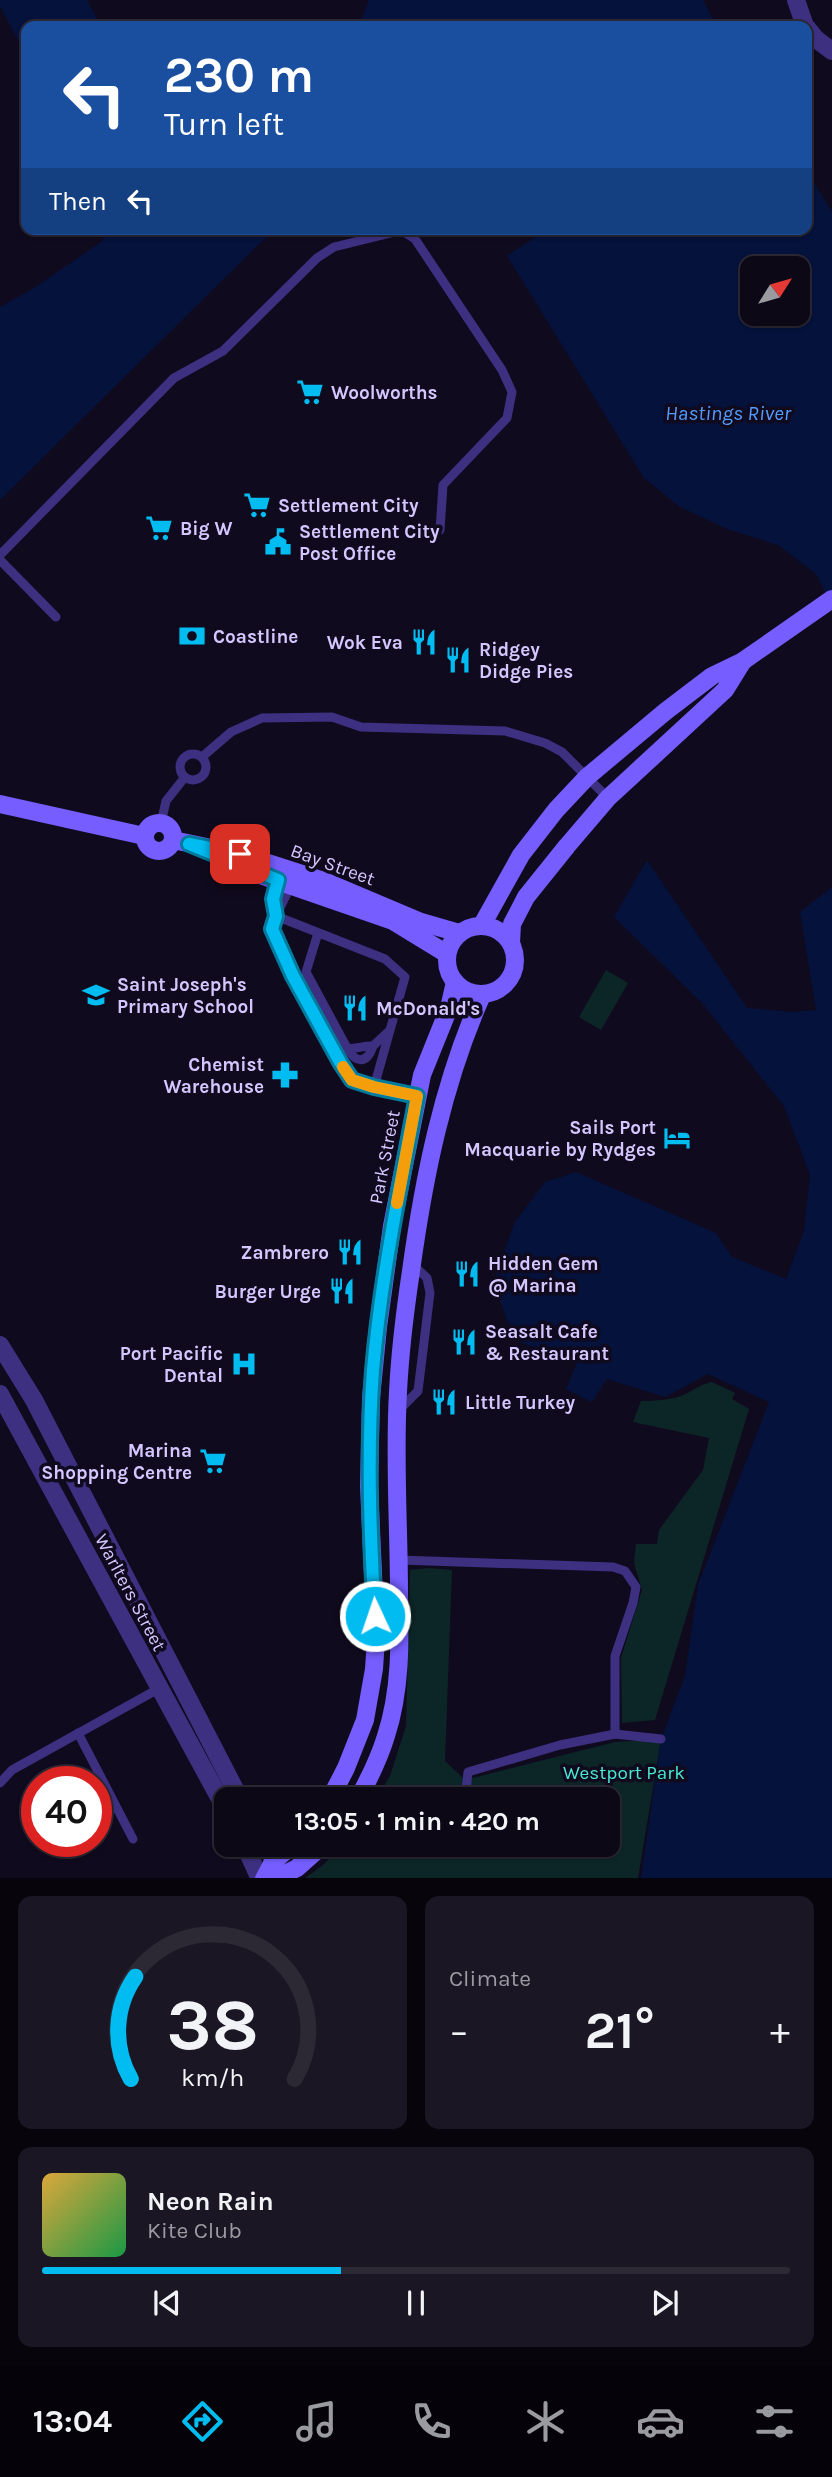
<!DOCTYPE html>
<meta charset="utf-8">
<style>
body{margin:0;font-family:Karla,sans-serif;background:#1a1623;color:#f1f3f6;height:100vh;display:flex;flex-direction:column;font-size:26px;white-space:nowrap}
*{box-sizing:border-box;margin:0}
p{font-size:23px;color:#9a9aa1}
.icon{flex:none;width:38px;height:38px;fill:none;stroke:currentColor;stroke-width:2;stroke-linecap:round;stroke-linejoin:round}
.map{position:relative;height:1878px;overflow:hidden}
.drawer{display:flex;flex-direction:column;gap:18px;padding:18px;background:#07040c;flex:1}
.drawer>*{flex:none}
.guide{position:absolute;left:21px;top:21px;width:791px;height:214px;border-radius:14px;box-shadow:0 2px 5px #0004,0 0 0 2px #2c2935;background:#1a4fa0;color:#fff;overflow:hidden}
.needle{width:46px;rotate:53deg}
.controls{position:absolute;left:740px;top:256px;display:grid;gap:14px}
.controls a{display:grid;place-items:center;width:70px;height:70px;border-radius:14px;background:#0c0816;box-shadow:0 2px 5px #0004,0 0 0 2px #2c2935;font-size:35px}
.speed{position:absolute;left:21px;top:1766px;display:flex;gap:14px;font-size:35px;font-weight:700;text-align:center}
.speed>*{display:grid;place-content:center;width:91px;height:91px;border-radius:50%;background:#0c0816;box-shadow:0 2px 5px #0004,0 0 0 2px #2c2935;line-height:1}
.speed .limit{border:10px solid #d22;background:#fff;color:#111}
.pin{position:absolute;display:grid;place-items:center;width:60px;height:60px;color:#fff;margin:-30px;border-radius:14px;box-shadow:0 4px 10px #0006}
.me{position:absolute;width:77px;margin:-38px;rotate:357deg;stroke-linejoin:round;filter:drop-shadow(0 0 5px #0008)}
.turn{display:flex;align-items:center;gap:24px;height:147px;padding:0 28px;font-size:32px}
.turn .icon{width:91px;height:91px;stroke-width:2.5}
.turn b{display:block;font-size:49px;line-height:60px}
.then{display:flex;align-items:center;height:66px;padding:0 28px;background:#0003;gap:14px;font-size:26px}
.big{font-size:52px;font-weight:700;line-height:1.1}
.drawer .widget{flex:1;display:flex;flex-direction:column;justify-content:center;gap:10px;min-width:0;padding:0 24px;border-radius:14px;background:#1a1623}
.drawer .dial{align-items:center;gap:0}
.dial svg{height:182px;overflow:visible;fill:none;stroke:#2c2935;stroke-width:7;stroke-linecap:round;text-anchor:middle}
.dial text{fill:#f1f3f6;stroke:none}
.song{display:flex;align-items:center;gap:21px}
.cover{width:84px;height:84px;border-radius:10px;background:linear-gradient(135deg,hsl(40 70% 55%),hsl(140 70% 35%))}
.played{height:7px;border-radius:4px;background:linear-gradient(90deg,#00bcf1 40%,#2c2935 40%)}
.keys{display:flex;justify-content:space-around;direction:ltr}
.heat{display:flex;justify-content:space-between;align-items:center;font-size:38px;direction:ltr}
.drawer .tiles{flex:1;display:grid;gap:18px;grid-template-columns:1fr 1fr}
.widget:last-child{grid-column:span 2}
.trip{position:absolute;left:214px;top:1787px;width:406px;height:70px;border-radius:14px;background:#0c0816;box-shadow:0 2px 5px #0004,0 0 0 2px #2c2935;font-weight:700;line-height:70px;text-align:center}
.tab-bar{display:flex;height:112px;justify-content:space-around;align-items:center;background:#050309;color:#9a9aa1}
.tab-bar .icon{width:49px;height:49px}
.tab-bar .current{color:#00bcf1}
.tab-bar b{font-size:32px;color:#f1f3f6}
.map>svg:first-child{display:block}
.green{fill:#0c2628}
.water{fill:#04123c;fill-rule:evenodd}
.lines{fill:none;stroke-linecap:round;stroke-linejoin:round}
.lane{stroke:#3d3081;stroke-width:9}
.street{stroke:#3d3081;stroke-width:18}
.secondary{stroke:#755dff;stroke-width:18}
.route-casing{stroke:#007a9d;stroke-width:18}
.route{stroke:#00bcf1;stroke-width:12}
.slow{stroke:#f59e0b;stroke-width:12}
.labels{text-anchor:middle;stroke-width:7;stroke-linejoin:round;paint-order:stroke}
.poi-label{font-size:19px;font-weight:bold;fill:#d4c6ff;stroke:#100a1e;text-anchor:start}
.street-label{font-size:19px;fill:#d4c6ff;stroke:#100a1e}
.park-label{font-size:19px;fill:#49e9d4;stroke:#100a1e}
.water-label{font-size:21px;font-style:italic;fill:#549cff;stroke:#100a1e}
</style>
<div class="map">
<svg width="832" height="1879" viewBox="0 0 832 1879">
<rect width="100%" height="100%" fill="#100a1e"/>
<g class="green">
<path d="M 606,970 L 628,983 L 601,1030 L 579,1017 Z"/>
<path d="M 712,1382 L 735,1393 L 732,1399 L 749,1409 L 655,1720 L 622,1723 L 621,1658 L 642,1590 L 634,1563 L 636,1544 L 657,1544 L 659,1530 L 703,1470 L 709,1438 L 633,1422 L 641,1401 C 656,1401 672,1400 686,1394 C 695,1389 702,1384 712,1382 Z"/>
<path d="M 429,1568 L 452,1570 L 445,1761 L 465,1780 L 615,1742 L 661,1739 L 638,1878 L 304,1879 L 323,1865 L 342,1845 L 607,1844 L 607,1799 L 376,1799 L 390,1776 L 406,1726 L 410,1570 Z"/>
</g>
<g class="water">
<path d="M 0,0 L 87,0 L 101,26 L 26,26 L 26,56 L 0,6 Z"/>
<path d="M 369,0 L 703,0 L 716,26 L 359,26 Z"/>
<path d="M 807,172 L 832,211 L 832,605 L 816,574 L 778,545 L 727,529 L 680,507 L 644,478 L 507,256 L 547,229 L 807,229 ZM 752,268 L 798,268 L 798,313 L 752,313 Z"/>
<path d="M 109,229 L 277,229 L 256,247 L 0,500 L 0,307 L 34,288 L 101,242 Z"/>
<path d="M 647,860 L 747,1008 L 792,1012 L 816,1010 L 800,912 L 832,887 L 832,1878 L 641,1878 L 661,1739 L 685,1676 L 698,1585 L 769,1402 L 708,1374 L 665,1397 L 607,1379 L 592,1402 L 566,1389 L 577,1363 L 520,1342 L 507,1320 L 493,1282 L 515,1222 L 545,1182 L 576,1172 L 716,1233 L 732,1257 L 786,1279 L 804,1231 L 810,1175 L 784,1106 L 701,1002 L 614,917 Z"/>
</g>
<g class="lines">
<g class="lane">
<path d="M 0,555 L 174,378 L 223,351 L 317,258 L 334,247 L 395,232 L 404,232 L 415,239 L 502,370 L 512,392 L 507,418 L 443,485 L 440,530"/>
<path d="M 0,560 L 56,617"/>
<circle cx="193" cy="767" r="13"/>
<path d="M 202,757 L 231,732 L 262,718 L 332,717 L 361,727 L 505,731 L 545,743 L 562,752 L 608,798"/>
<path d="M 161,823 L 166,801 L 185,777"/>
<path d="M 277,880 L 273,899 L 276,916 L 272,929 L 293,976 L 329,1045 L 352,1080 L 374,1087 L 417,1096"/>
<path d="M 291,885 L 276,916 L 385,959 L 405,977 L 374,1087"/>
<path d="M 318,933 L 306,972 L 347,1048 C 357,1050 363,1045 373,1046 L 388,1032"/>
<path d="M 347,1048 C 356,1064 367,1064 373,1046"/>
<path d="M 398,1411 L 418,1391 L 430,1293 L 427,1278 L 412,1264"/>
<path d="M 399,1560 L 613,1567 L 625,1571 L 636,1587 L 633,1603 L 615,1656 L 615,1734 L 560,1745 L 468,1772 L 465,1799"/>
<path d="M 78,1733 L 133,1839"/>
<path d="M 615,1734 L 661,1739"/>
<path d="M 0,1783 L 12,1770 L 160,1688"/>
</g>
<g class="street">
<path d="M 796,0 L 805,26"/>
<path d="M 807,28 L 816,39 L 832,51"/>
<path d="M 0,1345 L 34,1400 L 240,1799"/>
<path d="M 0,1394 L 226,1810"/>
<path d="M 244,1844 L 260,1879"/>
<path d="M 266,1844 L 279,1873"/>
</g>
<g class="secondary">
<path d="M 0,804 L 144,836"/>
<circle cx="159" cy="837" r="14"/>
<path d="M 173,840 L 240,854 L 324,881 L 421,922 L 459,933"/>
<path d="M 226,860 L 263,876 L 393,921 L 447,954"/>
<path d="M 482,925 L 521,855 L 556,810 L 587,777 L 666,711 L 712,676 L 743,661 L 832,599"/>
<circle cx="481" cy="960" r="34"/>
<path d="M 511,943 L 512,924 L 526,897 L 567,846 L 608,798 L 725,690 L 743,661"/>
<path d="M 330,1799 L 346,1768 L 365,1720 L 374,1669 L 376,1639 L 369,1486 L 371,1398 L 378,1327 L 392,1226 L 422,1075 L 449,1008 L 455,982"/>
<path d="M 358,1799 C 369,1779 379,1759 386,1736 C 401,1690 400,1642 399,1594 C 399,1527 394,1459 398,1392 C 400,1352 405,1311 411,1271 C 424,1176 443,1083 482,995"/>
<path d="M 264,1879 L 273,1862 L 294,1844"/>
<path d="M 275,1879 L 297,1868 L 324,1844"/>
</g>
</g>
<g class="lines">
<g class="route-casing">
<path id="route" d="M 240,854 L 189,844 L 278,880 L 273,899 L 276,916 L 272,929 L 293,976 L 340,1062 L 352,1080 L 374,1087 L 417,1096 C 400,1187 381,1278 373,1370 C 367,1452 370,1534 375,1616"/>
</g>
<use href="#route" class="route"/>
<path class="slow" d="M 343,1067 L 352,1080 L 374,1087 L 417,1096 L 397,1203"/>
</g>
<defs>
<g id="supermarket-bare" transform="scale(2.1)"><path d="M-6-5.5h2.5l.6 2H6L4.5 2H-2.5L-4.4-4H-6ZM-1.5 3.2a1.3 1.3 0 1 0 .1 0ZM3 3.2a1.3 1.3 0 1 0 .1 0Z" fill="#00bcf1" stroke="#100a1e" stroke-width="2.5" paint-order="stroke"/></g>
<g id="civic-bare" transform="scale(2.1)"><path d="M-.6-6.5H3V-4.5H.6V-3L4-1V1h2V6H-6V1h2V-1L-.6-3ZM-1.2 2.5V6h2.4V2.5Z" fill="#00bcf1" stroke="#100a1e" stroke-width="2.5" paint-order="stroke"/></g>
<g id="bank-bare" transform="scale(2.1)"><path d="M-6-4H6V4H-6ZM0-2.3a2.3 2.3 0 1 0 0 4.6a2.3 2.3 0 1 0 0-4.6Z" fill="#00bcf1" stroke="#100a1e" stroke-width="2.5" paint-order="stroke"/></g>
<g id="restaurant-bare" transform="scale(2.1)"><path d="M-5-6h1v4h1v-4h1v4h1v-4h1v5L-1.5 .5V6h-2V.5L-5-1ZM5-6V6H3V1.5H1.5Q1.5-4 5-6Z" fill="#00bcf1" stroke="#100a1e" stroke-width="2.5" paint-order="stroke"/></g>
<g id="school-bare" transform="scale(2.1)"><path d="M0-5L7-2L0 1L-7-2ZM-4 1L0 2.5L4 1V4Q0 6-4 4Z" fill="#00bcf1" stroke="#100a1e" stroke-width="2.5" paint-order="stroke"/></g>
<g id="pharmacy-bare" transform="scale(2.1)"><path d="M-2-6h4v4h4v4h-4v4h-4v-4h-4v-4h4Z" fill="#00bcf1" stroke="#100a1e" stroke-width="2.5" paint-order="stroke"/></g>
<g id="hotel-bare" transform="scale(2.1)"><path d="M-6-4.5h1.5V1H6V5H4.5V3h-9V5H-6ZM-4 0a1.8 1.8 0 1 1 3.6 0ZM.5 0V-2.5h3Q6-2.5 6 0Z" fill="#00bcf1" stroke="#100a1e" stroke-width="2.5" paint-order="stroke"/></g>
<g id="hospital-bare" transform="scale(2.1)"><path d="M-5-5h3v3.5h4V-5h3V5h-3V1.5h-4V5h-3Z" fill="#00bcf1" stroke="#100a1e" stroke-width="2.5" paint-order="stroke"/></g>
</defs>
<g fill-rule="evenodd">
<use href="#supermarket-bare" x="310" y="392"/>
<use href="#supermarket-bare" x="257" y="505"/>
<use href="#supermarket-bare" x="159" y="528"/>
<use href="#civic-bare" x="278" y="542"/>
<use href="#bank-bare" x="192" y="636"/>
<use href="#restaurant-bare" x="424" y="642"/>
<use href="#restaurant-bare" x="458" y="660"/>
<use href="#school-bare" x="96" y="995"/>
<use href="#restaurant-bare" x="355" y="1008"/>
<use href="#pharmacy-bare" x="285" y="1075"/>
<use href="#hotel-bare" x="677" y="1138"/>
<use href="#restaurant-bare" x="350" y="1252"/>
<use href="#restaurant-bare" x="467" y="1274"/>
<use href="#restaurant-bare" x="342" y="1291"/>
<use href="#restaurant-bare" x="464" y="1342"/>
<use href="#hospital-bare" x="244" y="1364"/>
<use href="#restaurant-bare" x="444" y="1402"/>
<use href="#supermarket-bare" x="213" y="1461"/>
</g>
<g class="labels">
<g class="poi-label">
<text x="331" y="399">Woolworths</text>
<text x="278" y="512">Settlement City</text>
<text x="180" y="535">Big W</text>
<text x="299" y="538">Settlement City<tspan x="299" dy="22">Post Office</tspan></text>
<text x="213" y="643">Coastline</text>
<text x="403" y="649" text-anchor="end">Wok Eva</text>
<text x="479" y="656">Ridgey<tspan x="479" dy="22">Didge Pies</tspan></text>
<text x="117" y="991">Saint Joseph's<tspan x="117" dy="22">Primary School</tspan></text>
<text x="376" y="1015">McDonald's</text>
<text x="264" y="1071" text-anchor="end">Chemist<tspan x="264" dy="22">Warehouse</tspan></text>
<text x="656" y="1134" text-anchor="end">Sails Port<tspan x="656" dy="22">Macquarie by Rydges</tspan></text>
<text x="329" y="1259" text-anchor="end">Zambrero</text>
<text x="488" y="1270">Hidden Gem<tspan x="488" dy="22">@ Marina</tspan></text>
<text x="321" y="1298" text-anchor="end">Burger Urge</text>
<text x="485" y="1338">Seasalt Cafe<tspan x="485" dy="22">&amp; Restaurant</tspan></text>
<text x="223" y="1360" text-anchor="end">Port Pacific<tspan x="223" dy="22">Dental</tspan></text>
<text x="465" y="1409">Little Turkey</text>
<text x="192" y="1457" text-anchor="end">Marina<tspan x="192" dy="22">Shopping Centre</tspan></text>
</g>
<g class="street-label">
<text transform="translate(333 864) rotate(20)" y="7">Bay Street</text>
<text transform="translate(384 1157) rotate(-79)" y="7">Park Street</text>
<text transform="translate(131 1592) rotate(62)" y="7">Warlters Street</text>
</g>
<g class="park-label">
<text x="624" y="1779">Westport Park</text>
</g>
<g class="water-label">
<text x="728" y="420">Hastings River</text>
</g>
</g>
</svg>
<div class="controls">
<a><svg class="needle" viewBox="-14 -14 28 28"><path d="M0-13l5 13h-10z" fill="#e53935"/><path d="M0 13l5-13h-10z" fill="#9a9aa1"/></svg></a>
</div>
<div class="speed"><div class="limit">40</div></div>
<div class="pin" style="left:240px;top:854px;background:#d93025"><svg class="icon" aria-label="arrive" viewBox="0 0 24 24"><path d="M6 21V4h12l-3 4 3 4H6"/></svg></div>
<svg class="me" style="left:375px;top:1616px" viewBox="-20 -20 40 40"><circle r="17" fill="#00bcf1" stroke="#fff" stroke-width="3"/><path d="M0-11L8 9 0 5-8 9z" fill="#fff"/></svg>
<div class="trip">13:05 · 1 min · 420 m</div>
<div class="guide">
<div class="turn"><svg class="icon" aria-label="left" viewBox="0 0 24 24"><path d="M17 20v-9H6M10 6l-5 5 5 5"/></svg><div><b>230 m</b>Turn left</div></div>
<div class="then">Then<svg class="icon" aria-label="left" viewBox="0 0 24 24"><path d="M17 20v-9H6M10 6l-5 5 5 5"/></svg></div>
</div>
</div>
<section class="drawer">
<div class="tiles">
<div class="widget dial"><svg viewBox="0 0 100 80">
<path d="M14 69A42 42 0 1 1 86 69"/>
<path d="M14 69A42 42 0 0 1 16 24" stroke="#00bcf1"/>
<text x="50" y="56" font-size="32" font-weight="700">38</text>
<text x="50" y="72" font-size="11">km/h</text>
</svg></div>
<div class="widget"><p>Climate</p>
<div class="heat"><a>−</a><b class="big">21°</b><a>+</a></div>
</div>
<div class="widget">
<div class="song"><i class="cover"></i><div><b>Neon Rain</b><p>Kite Club</p></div></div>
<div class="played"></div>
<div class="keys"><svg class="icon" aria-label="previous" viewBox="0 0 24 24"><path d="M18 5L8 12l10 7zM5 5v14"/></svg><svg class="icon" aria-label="pause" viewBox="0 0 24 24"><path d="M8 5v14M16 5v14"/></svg><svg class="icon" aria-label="next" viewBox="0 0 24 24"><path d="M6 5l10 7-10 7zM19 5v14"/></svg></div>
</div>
</div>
</section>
<nav class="tab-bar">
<b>13:04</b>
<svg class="icon current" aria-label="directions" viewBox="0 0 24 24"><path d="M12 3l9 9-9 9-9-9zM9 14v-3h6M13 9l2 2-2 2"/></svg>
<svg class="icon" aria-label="music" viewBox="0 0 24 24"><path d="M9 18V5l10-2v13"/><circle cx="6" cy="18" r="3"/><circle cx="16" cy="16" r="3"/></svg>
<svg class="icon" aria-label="phone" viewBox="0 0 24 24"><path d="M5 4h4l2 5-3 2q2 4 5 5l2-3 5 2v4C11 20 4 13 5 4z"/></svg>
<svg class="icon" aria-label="climate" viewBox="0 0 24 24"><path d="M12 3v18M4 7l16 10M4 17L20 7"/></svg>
<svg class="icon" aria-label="car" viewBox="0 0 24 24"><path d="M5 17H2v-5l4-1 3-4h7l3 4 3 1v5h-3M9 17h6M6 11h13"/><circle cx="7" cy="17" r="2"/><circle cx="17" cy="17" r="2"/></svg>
<svg class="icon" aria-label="filters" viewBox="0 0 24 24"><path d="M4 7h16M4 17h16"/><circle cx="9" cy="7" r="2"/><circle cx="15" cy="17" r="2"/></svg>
</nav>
